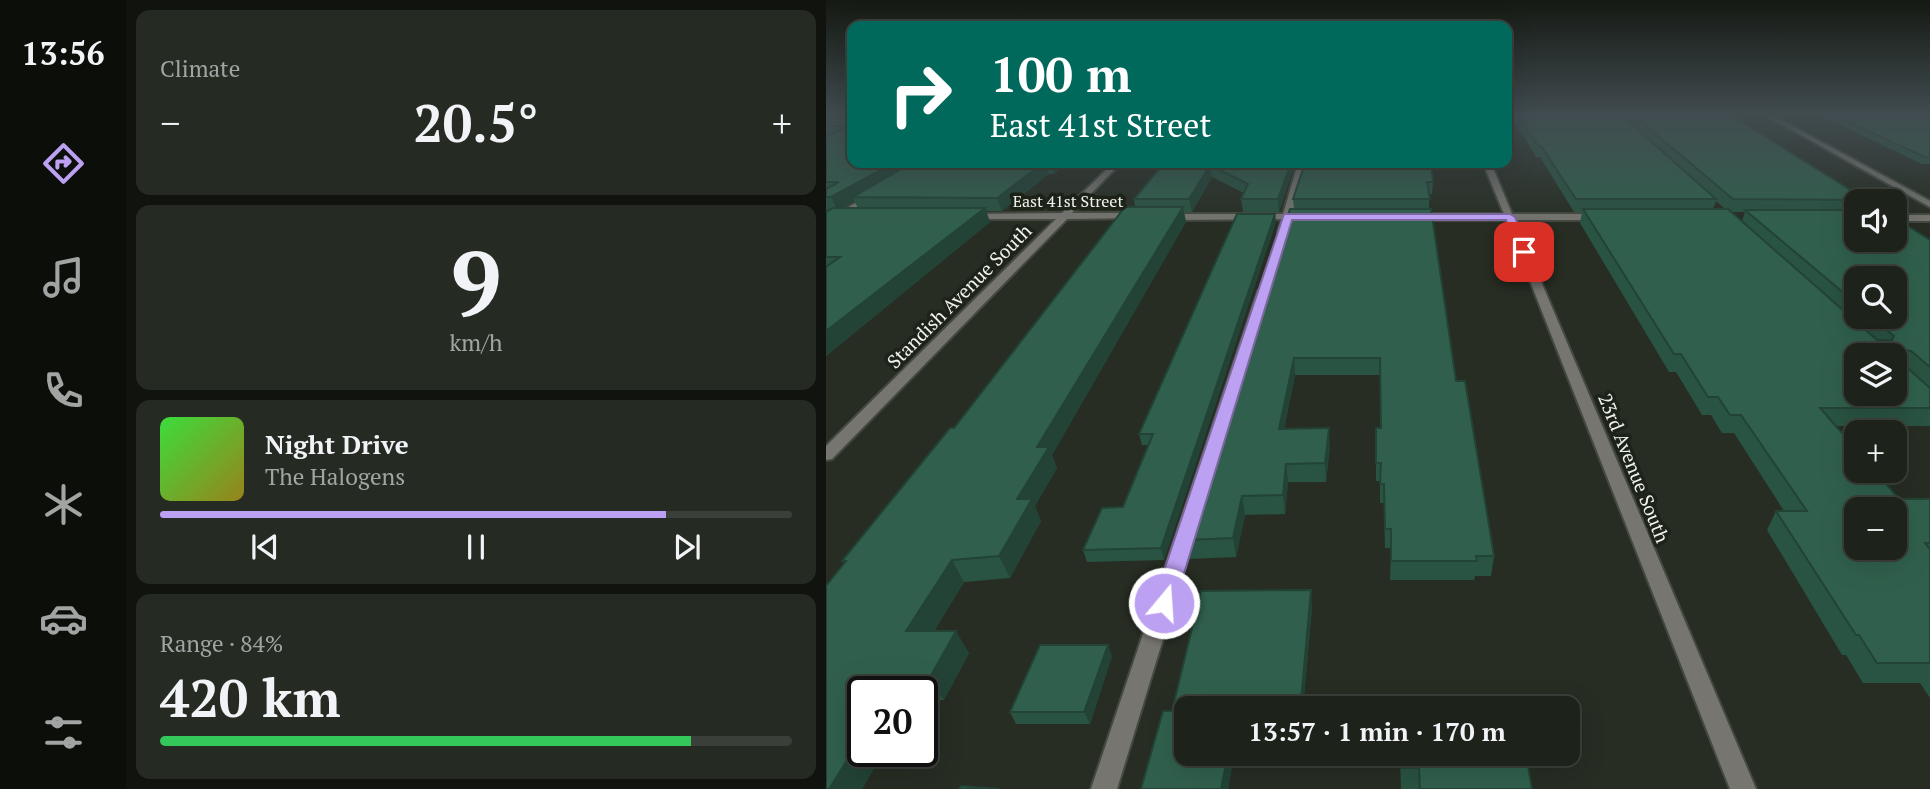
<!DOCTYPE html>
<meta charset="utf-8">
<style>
body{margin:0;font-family:"PT Serif",serif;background:#252a23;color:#f1f3f6;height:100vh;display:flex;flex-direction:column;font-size:26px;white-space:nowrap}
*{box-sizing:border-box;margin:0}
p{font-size:23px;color:#a0a4a2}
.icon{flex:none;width:38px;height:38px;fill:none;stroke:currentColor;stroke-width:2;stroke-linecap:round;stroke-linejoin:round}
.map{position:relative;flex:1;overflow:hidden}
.sheet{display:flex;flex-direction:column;gap:10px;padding:10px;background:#10130e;width:700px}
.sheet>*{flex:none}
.top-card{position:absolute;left:21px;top:21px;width:665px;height:147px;border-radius:14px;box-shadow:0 7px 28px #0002,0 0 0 2px #3b3f39;background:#00695c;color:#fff;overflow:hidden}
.fabs{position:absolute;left:1018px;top:189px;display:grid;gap:14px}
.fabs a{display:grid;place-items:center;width:63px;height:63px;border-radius:14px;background:#1d221a;box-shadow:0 7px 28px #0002,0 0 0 2px #3b3f39;font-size:35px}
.speed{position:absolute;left:21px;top:676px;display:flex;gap:14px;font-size:35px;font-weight:700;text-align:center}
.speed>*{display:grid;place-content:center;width:91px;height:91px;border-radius:50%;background:#1d221a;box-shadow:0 7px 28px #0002,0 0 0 2px #3b3f39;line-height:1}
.speed .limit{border:4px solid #111;border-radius:10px;background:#fff;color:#111}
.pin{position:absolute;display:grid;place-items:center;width:60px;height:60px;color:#fff;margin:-30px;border-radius:14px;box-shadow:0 4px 10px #0006}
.me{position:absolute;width:77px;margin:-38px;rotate:18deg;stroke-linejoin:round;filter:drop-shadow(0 0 5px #0008)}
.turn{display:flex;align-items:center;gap:24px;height:147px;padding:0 28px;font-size:32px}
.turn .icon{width:91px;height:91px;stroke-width:2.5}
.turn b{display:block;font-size:49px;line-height:60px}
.big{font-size:52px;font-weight:600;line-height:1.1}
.sheet .card{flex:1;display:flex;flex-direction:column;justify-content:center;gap:10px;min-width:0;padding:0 24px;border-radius:14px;background:#252a23}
.sheet .dial{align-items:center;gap:0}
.dial b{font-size:91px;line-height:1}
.song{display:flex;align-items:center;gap:21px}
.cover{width:84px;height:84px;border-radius:10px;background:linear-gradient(135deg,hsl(120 70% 55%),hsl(50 70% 35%))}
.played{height:7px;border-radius:4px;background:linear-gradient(90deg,#bca0f2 80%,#3b3f39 80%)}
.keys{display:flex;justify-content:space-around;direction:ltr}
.heat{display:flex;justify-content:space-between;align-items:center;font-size:38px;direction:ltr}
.charge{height:10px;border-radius:5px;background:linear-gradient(90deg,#34c759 84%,#3b3f39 0)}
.trip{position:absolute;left:348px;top:696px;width:406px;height:70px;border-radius:14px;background:#1d221a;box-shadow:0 7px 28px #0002,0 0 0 2px #3b3f39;font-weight:600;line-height:70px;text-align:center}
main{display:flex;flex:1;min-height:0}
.tab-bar{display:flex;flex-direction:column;width:126px;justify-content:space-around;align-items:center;background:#0c0e0a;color:#a0a4a2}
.tab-bar .icon{width:49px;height:49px}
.tab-bar .on{color:#bca0f2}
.tab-bar b{font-size:32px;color:#f1f3f6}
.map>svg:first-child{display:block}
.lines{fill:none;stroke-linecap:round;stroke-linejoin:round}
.service-casing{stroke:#43493f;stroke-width:4}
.minor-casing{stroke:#43493f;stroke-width:4}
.service{fill:#767570;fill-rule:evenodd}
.minor{fill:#767570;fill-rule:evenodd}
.wall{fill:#295342;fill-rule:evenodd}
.shaded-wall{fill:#224336}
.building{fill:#30604d;stroke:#224336;stroke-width:2;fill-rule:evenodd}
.route{fill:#bca0f2;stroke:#7a689d;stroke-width:2}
.labels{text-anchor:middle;stroke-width:7;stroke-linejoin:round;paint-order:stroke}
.far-street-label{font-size:16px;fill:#f0f3ed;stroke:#1e231a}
.street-label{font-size:19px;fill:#f0f3ed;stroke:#1e231a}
</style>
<main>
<nav class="tab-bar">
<b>13:56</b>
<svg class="icon on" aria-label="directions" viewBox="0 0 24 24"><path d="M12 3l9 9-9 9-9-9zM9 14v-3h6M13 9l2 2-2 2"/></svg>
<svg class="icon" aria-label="music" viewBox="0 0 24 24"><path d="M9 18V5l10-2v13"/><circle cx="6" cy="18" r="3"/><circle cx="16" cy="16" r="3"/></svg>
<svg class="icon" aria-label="phone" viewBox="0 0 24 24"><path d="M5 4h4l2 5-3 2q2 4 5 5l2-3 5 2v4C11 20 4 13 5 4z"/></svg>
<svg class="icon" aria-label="climate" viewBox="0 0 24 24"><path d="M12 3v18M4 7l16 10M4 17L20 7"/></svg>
<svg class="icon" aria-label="car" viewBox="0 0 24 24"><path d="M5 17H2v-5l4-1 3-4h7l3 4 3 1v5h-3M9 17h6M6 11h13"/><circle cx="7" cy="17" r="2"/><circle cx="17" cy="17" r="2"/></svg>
<svg class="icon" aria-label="filters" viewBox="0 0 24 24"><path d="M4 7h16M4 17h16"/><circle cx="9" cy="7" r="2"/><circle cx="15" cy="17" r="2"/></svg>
</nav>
<section class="sheet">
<div class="card"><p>Climate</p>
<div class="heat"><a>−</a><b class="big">20.5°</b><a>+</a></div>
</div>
<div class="card dial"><b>9</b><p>km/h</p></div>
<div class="card">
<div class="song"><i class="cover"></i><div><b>Night Drive</b><p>The Halogens</p></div></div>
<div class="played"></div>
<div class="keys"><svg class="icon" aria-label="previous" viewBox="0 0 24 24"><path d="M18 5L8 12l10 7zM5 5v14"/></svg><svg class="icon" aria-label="pause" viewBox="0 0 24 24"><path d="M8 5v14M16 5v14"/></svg><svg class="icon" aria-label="next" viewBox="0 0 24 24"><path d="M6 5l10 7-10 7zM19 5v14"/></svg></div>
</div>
<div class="card"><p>Range · 84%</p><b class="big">420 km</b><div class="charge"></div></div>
</section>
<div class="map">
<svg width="1104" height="789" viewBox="0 0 1104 789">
<rect width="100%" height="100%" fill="#272d23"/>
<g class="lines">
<g class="service-casing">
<g id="service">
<path d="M 472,163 L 480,163 L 462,232 L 457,235 L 452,232 Z"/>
<path d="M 47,193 L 50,194 L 50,198 L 0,227 L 0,220 Z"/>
<path d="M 438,288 L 444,291 L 291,789 L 265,789 L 432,291 Z"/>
</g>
</g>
<g class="minor-casing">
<g id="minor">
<path d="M 937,114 L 944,114 L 1104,201 L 1104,207 Z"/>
<path d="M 287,163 L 295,163 L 246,213 L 310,213 L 313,214 L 313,218 L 241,219 L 6,459 L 0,460 L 0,446 L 230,219 L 145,219 L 142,218 L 142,214 L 236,213 Z"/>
<path d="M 657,163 L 665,163 L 686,214 L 772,214 L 776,217 L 772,220 L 689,220 L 930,789 L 904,789 L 680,220 L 589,220 L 585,217 L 589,214 L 678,214 Z"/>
<path d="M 478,214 L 481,215 L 481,219 L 341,220 L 337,217 L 341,214 Z"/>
<rect x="1069" y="215" width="35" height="6"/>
</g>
</g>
<use href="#service" class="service"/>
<use href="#minor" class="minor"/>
</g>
<g class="wall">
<path d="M 0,114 L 26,114 L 26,163 L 241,163 L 228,174 L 223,174 L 176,211 L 160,211 L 164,222 L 0,356 ZM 28,201 L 32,208 L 16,208 Z"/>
<path d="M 684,114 L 903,114 L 1042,201 L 1031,201 L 1031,240 L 1104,240 L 1104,426 L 1010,426 L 1073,499 L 1104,499 L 1104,698 L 1094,683 L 1037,683 L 1020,655 L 1016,655 L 941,530 L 950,511 L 958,511 L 908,433 L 896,433 L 885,415 L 876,415 L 850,372 L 843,372 L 754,223 L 756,212 L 748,212 L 714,157 L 710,157 ZM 890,201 L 898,208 L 900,209 L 887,209 ZM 906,212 L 919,212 L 916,221 ZM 1031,278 L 1069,317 L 1031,317 Z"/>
<path d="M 991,114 L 1104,114 L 1104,164 L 1096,164 Z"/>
<path d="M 338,163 L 469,163 L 453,212 L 417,212 L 415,199 L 418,193 L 386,177 L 366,212 L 358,212 L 360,222 L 226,455 L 231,468 L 209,506 L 215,521 L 184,578 L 138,582 L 108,631 L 143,653 L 118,700 L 96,700 L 96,691 L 37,691 L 37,751 L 58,751 L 36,789 L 0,789 L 18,563 L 16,561 L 128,428 L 309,207 L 308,199 Z"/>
<path d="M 479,163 L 607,182 L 606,194 L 603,194 L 603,209 L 630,381 L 668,556 L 665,576 L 649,576 L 648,580 L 564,580 L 565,548 L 559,548 L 558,503 L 554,503 L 554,481 L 550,481 L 550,428 L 555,428 L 554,375 L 469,375 L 458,429 L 504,446 L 500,482 L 462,482 L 459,514 L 419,515 L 410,557 L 363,559 L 359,540 L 468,209 L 467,199 Z"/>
<path d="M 449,214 L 450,222 L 338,560 L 261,562 L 257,550 L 297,507 L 323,445 L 316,445 L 313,434 Z"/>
<path d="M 486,607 L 477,709 L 360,709 L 408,754 L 402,789 L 315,789 L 346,711 Z"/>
<path d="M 286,656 L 264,724 L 190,724 L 184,712 Z"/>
<path d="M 574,754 L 700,754 L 706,789 L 575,789 Z"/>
</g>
<g class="shaded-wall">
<path d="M 0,114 L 25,114 L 0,124 Z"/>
<path d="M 68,163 L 95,163 L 27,197 L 28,201 L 11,210 L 5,197 Z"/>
<path d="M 217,163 L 219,163 L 223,174 L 176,211 L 171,198 Z"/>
<path d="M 225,163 L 241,163 L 228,174 Z"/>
<path d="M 465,163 L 469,163 L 453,212 L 452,199 Z"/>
<path d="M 384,165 L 386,177 L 366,212 L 363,199 Z"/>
<path d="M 357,207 L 360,222 L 226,455 L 231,468 L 209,506 L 215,521 L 184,578 L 173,556 L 191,499 L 211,447 Z"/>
<path d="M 159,208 L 164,222 L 0,356 L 0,331 Z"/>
<path d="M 449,214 L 450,222 L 338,560 L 335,548 Z"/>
<path d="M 468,358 L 469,375 L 455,447 L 453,429 Z"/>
<path d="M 503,428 L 504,446 L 500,482 L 499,463 Z"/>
<path d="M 460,464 L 462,482 L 459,514 L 457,495 Z"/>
<path d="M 416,496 L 419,515 L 410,557 L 407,538 Z"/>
<path d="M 126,560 L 138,582 L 95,653 L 80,631 Z"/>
<path d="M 485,590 L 486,607 L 477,709 L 476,709 L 475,701 Z"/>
<path d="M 130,631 L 143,653 L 118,700 L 103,679 Z"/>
<path d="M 282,645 L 286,656 L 264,724 L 258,712 Z"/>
<path d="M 71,679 L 81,691 L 64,691 Z"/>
<path d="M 37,735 L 37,751 L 58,751 L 36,789 L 3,789 Z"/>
<path d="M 402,754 L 408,754 L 402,789 L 395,789 Z"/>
</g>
<g class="building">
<path d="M 18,114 L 26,114 L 26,163 L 68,163 L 5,197 L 0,197 L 0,189 L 13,182 L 0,182 L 0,136 L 25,126 L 0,126 L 0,121 Z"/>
<path d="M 692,114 L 794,114 L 890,199 L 750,199 L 715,146 L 712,146 Z"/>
<path d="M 806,114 L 903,114 L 1042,201 L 1038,201 L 1039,200 L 907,199 Z"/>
<path d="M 1005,114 L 1104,114 L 1104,157 L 1099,157 Z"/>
<path d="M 86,163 L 217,163 L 171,198 L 27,197 Z"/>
<path d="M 338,163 L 465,163 L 452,199 L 415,199 L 422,184 L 384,165 L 363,199 L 308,199 Z"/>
<path d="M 479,163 L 605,163 L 607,182 L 601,182 L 604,199 L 467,199 Z"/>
<path d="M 299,207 L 357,207 L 211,447 L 223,447 L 191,499 L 206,499 L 173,556 L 126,560 L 80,631 L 130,631 L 103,679 L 71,679 L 64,691 L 37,691 L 37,735 L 3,789 L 0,789 L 0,586 L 20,561 L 16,561 L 124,428 L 128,428 Z"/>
<path d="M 7,208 L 159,208 L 0,331 L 0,267 L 14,257 L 0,257 L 0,212 Z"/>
<path d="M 464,209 L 605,209 L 630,381 L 639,381 L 668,556 L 650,556 L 651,561 L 565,561 L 565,529 L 559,529 L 558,484 L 554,484 L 555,463 L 550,463 L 550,428 L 555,428 L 554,358 L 468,358 L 453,429 L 503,428 L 499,463 L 460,464 L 457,495 L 416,496 L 407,538 L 359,540 Z"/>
<path d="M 757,209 L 902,209 L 1051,340 L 1066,340 L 1068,336 L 1045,317 L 1069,317 L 1069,278 L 1031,278 L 1031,304 L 919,210 L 1031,210 L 1031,240 L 1069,240 L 1069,218 L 1104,240 L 1104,367 L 1085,351 L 1077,350 L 1077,364 L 1104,388 L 1104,408 L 994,408 L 1031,450 L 1031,471 L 1049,471 L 1073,499 L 1104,499 L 1104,543 L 1099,543 L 1104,549 L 1104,663 L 1051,663 L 1033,635 L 1030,635 L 950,511 L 981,511 L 915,415 L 904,415 L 892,397 L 882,397 L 855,354 L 848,354 ZM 1031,355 L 1069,355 L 1069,394 L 1031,394 ZM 1031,509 L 1069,509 L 1069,548 L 1031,548 Z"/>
<path d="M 411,214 L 449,214 L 335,548 L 257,550 L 276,508 L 297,507 L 327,434 L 313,434 Z"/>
<path d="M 485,590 L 475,701 L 411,701 L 410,709 L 360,709 L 360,754 L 402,754 L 395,789 L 315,789 L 337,711 L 346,711 L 375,591 Z"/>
<path d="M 214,645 L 282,645 L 258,712 L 184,712 Z"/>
<path d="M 576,754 L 700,754 L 706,789 L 594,789 L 593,768 L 576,768 Z"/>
<path d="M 135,786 L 173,789 L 133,789 Z"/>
</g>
<linearGradient id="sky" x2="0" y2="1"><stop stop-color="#151913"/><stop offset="0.51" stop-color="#414c50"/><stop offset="1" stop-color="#414c50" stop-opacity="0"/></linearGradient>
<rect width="1104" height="224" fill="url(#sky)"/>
<path class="route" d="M 458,214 L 684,214 L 689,217 L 703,252 L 694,255 L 680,220 L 466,220 L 349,603 L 346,609 L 338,612 L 330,609 L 327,603 Z"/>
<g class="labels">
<g class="far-street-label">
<text x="242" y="207">East 41st Street</text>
</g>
<g class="street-label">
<text transform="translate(133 296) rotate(-45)" y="7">Standish Avenue South</text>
<text transform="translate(808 468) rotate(68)" y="7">23rd Avenue South</text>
</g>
</g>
</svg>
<div class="fabs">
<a><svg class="icon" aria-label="sound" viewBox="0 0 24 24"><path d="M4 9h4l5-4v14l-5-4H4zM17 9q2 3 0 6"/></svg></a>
<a><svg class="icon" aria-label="search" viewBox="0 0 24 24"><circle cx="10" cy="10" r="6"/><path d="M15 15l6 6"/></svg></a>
<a><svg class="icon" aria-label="layers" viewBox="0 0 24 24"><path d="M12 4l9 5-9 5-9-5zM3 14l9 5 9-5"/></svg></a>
<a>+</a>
<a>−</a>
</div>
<div class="speed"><div class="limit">20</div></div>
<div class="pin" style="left:698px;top:252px;background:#d93025"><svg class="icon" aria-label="arrive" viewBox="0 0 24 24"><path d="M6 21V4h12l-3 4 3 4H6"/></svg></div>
<svg class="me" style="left:338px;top:603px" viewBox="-20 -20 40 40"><circle r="17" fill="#bca0f2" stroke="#fff" stroke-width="3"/><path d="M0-11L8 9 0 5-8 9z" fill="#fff"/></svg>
<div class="trip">13:57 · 1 min · 170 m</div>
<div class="top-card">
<div class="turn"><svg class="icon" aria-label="right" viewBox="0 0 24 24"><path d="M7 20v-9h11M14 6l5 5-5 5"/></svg><div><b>100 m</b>East 41st Street</div></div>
</div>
</div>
</main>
